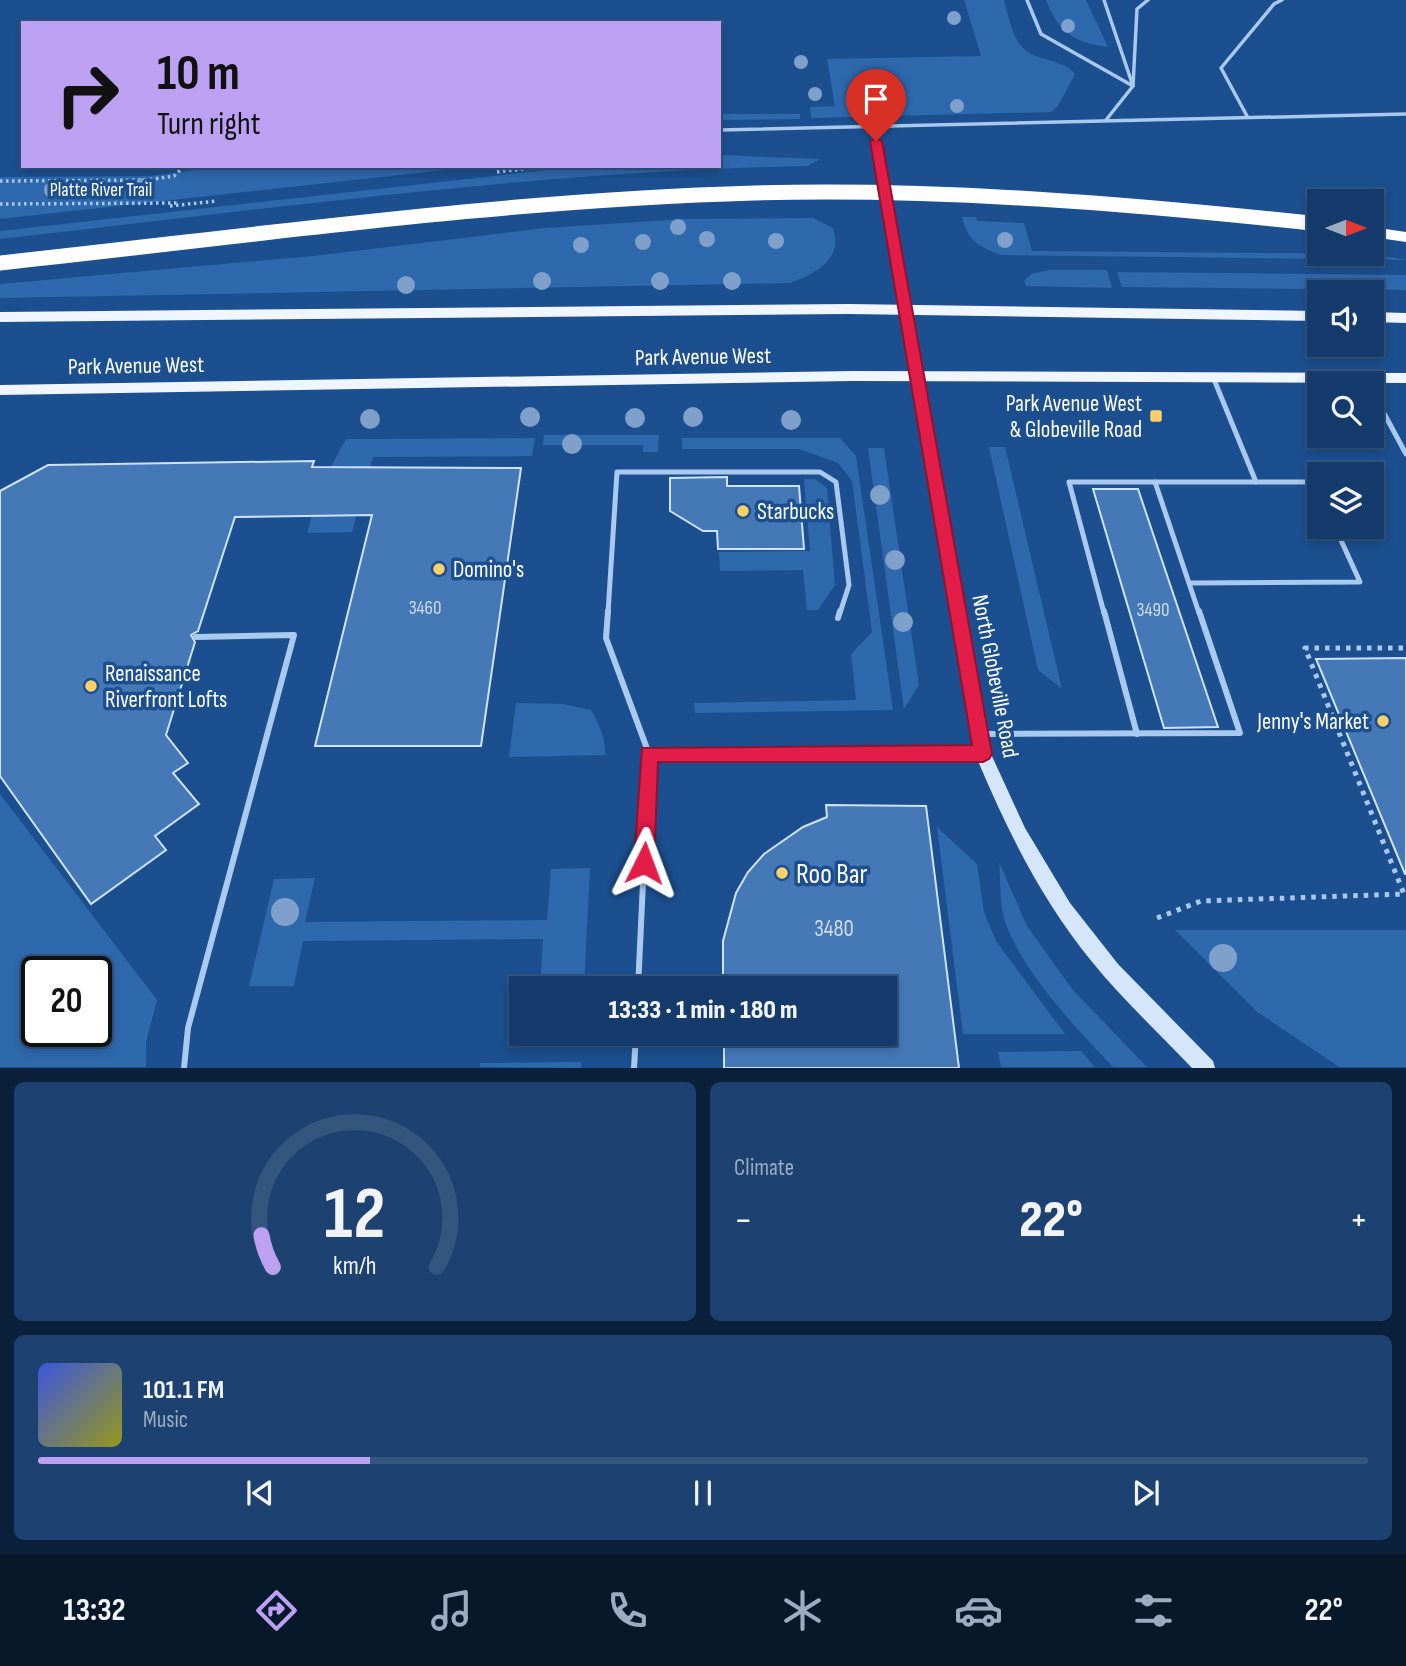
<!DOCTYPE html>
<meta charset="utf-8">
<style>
body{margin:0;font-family:"Sofia Sans Condensed",sans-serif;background:#1d4271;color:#f1f3f6;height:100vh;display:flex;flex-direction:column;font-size:26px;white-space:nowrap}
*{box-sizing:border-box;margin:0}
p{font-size:23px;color:#9dadc1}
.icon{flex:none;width:38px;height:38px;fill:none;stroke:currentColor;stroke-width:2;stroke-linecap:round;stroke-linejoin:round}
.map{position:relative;height:1068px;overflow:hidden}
.details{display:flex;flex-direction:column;gap:14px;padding:14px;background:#0b203b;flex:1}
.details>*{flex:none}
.guide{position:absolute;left:21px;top:21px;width:700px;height:147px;border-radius:0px;box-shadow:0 4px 10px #0003,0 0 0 2px #33557e;background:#bca0f2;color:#111;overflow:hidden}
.needle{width:46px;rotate:90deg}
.buttons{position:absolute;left:1307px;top:189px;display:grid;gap:14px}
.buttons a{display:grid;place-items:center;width:77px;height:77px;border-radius:0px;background:#143b6b;box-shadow:0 4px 10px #0003,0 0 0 2px #33557e;font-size:35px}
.speed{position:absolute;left:21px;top:956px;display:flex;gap:14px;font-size:35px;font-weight:700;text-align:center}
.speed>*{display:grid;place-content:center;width:91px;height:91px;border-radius:50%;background:#143b6b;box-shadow:0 4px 10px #0003,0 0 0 2px #33557e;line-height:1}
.speed .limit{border:4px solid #111;border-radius:10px;background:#fff;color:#111}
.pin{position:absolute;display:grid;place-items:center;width:60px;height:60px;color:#fff;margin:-72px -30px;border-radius:50% 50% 50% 0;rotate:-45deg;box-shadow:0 0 7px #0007}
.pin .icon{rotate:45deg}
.me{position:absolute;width:77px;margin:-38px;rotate:3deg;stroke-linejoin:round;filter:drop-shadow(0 0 5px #0008)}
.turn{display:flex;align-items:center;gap:24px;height:147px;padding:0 21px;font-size:32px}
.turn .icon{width:91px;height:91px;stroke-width:2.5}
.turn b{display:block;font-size:49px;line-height:60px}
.big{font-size:52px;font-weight:800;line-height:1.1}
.details .tile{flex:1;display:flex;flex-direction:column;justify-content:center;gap:10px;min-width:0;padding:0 24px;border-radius:10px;background:#1d4271}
.details .dial{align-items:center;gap:0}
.dial svg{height:182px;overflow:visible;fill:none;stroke:#33557e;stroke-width:7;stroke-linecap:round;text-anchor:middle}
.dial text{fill:#f1f3f6;stroke:none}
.song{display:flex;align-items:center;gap:21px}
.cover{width:84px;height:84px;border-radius:10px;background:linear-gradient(135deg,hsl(230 70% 55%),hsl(60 70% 35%))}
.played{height:7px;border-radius:4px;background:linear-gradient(90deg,#bca0f2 25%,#33557e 25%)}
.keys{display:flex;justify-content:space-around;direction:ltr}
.heat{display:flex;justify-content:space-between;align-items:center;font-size:38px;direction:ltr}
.details .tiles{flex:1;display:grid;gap:14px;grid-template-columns:1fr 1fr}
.tile:last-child{grid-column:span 2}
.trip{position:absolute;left:509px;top:976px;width:388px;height:70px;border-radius:0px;background:#143b6b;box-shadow:0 4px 10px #0003,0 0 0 2px #33557e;font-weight:800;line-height:70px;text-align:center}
.tab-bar{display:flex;height:112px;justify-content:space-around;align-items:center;background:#08182b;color:#9dadc1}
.tab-bar .icon{width:49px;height:49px}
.tab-bar .selected{color:#bca0f2}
.tab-bar b{font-size:32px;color:#f1f3f6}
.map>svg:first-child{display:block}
.green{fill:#2e69ad;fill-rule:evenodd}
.building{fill:#4478b7;stroke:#cfe3fa;stroke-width:2}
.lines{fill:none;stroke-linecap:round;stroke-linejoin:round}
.path-far1{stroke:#a9c9ee;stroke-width:3.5;stroke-dasharray:2.5 3.5;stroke-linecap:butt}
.path{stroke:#a9c9ee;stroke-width:5;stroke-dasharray:4.5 6;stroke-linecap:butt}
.lane-far2{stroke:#a9c9ee;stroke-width:3.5}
.lane-far1{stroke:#a9c9ee;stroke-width:5}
.lane{stroke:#a9c9ee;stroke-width:6}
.secondary{fill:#d6e6fa;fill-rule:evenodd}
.primary{fill:#f0f6ff;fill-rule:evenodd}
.highway{fill:#fff;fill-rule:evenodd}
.highway-bridge{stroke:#fff;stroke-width:15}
.tree{fill:#7ea0ca}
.route{fill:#e11d48;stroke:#92132f;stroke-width:2}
.poi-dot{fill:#ffd166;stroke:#1b4f8f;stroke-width:2.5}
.labels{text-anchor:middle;stroke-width:7;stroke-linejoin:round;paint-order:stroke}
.far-street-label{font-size:19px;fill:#fff;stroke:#1b4f8f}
.number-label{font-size:19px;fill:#d0dded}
.street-label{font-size:23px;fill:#fff;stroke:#1b4f8f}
.poi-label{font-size:23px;fill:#fff;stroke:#1b4f8f;text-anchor:start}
.near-number-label{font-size:23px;fill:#d0dded}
.near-poi-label{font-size:28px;fill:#fff;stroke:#1b4f8f;text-anchor:start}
</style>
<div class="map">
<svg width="1406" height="1068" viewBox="0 0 1406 1068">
<rect width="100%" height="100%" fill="#1b4f8f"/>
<g class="green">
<path d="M 964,0 L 1004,0 C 1008,14 1012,36 1022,47 C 1036,62 1063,58 1075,74 L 1058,106 L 1051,112 L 811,118 L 810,107 L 835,106 L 827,59 L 981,56 Z"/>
<path d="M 1046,0 L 1086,0 L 1108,47 C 1073,42 1059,33 1046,0 Z"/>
<path d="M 719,114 L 800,114 L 800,119 L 719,120 Z"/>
<path d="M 719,155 L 820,159 L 808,166 C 538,171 269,209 0,239 L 0,231 L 583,166 L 719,166 Z"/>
<path d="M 225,166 L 481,166 L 0,219 L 0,177 L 150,176 Z"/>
<path d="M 962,217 L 976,217 L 977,221 L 1024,223 L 1032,251 L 1372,254 L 1406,260 L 1001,255 C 979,247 967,240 962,217 Z"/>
<path d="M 813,218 L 833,228 C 844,259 815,274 790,283 L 0,298 L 0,284 L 313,256 L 545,228 L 685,219 Z"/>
<path d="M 1049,270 L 1107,270 L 1112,288 L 1026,286 L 1024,281 L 1031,274 Z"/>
<path d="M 1117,272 L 1406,275 L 1406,290 L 1122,287 Z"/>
<path d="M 544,435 L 659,435 L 658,452 L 643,452 L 643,445 L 543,445 Z"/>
<path d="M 535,438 L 532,456 L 373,457 L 352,532 L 307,533 L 320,487 L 346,439 Z"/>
<path d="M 682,438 L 840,438 L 856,456 L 893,710 L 695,713 L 694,703 L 856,700 L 851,654 L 872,632 L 852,481 L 838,463 L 799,449 L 682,449 Z"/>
<path d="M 989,447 L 1005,447 L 1062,689 L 1038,670 Z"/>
<path d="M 868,448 L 884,448 L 919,685 L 904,709 Z"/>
<path d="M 804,479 L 815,479 L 827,488 L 835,585 L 818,610 L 807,610 L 803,570 L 720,571 L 719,552 L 810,551 Z"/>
<path d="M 516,703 L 563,704 L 591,710 C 599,724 606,739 605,755 L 509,757 Z"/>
<path d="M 0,794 L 157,1000 L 146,1042 L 146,1067 L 0,1067 ZM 37,971 L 96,971 L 96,1031 L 37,1031 Z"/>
<path d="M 937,827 L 977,864 L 984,912 L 996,941 L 1065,1034 L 963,1034 Z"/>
<path d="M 999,862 L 1027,926 L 1072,989 L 1147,1067 L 1113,1067 C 1076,1028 1022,972 1005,921 C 999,904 1001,880 999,862 Z"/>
<path d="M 590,868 L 584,986 L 540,986 L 543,939 L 303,941 L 294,986 L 249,986 L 274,879 L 315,878 L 305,922 L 547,920 L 551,869 Z"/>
<path d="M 1175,930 L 1406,930 L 1406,1067 L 1339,1067 L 1256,1011 Z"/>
<path d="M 1081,1051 L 1095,1067 L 1001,1067 L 998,1052 Z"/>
<path d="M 581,1062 L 581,1068 L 480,1067 L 480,1063 Z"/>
</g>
<g class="building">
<path d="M 314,461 L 312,467 L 521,468 L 481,746 L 315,746 L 372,515 L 235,517 L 198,631 L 191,635 L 195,642 L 166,735 L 188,763 L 173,773 L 199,804 L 155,836 L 166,850 L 91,904 L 0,776 L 0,491 L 48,465 Z"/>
<path d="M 727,477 L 727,486 L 799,486 L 804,549 L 718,549 L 717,531 L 703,531 L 670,511 L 670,478 Z"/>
<path d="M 1093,489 L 1138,489 L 1218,727 L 1164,728 Z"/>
<path d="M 1406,658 L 1406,874 L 1405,874 L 1316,659 Z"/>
<path d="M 826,805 L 926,806 L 959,1068 L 724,1068 L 724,1034 L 886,1034 L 886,989 L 723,989 L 723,941 L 736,893 L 748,872 L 764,854 L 803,827 L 827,817 Z"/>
</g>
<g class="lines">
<g class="path-far1">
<path d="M 497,172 L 548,166"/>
<path d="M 0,181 L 147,180 L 174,176 L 184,166"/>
<path d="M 0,204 L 178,203"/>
<path d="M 170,206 L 217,201"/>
</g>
<path class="path" d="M 1157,918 L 1201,901 L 1404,894 L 1305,648 L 1406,648"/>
<g class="lane-far2">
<path d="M 1027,0 L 1041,34 L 1133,86"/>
<path d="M 1104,0 L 1132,83"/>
<path d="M 1247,116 L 1221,68 L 1274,4 L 1282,0"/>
<path d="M 1106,120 L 1133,86 L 1137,9 L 1148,0"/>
<path d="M 873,127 L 897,266"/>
<path d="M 719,130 L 1406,114"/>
</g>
<g class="lane-far1">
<path d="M 897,264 L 905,309"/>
<path d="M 1213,377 L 1256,482"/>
<path d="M 1372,391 L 1406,454"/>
<path d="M 1155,482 L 1199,613"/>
<path d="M 1189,583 L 1360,582 L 1335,527"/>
<path d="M 608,613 L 617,472 L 820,472 L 836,482 L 849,585 L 840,613"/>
<path d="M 1104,613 L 1069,482 L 1314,482 L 1320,494"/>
</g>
<g class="lane">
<path d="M 608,611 L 606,638 L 649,754 L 638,989"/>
<path d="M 1104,611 L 1137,734"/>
<path d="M 838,618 L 840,611"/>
<path d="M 982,734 L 1240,733 L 1199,611"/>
<path d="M 649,754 L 979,754"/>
<path d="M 184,1068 L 188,1028 L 294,635 L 196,637"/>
<path d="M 634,1068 L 636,1034"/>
</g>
<path class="secondary" d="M 905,305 L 911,309 L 991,754 L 1025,828 L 1070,903 L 1118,964 L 1213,1061 L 1215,1068 L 1192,1068 C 1159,1033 1123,1000 1093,963 C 1041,900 1006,828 975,754 L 899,309 Z"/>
<g class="primary">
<path d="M 849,304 L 1320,311 L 1320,321 L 849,314 L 0,322 L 0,312 Z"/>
<path d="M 1372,312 L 1406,313 L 1406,323 L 1372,322 Z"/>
<path d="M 852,371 L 1406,373 L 1406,383 L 852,381 L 0,395 L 0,385 Z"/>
</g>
<path class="highway" d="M 1372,227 L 1406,232 L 1406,242 L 1372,237 Z"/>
<path class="highway-bridge" d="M 0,263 C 251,236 503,200 755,193 C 944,188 1133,204 1320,224"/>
</g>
<g class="tree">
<circle cx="954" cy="18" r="7"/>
<circle cx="1068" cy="26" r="7"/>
<circle cx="801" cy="62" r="7"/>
<circle cx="815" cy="94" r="7"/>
<circle cx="957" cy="106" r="7"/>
<circle cx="143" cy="186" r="8"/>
<circle cx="52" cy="190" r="8"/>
<circle cx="78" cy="190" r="8"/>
<circle cx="678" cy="227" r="8"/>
<circle cx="707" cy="239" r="8"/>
<circle cx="1005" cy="240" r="8"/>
<circle cx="776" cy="241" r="8"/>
<circle cx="643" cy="242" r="8"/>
<circle cx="581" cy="245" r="8"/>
<circle cx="542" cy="281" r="9"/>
<circle cx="660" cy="281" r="9"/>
<circle cx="732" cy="281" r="9"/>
<circle cx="406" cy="285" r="9"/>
<circle cx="530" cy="417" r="10"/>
<circle cx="693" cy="417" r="10"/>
<circle cx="635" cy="418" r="10"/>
<circle cx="370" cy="419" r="10"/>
<circle cx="791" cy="420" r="10"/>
<circle cx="572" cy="444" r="10"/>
<circle cx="880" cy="495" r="10"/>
<circle cx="895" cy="560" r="10"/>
<circle cx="903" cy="622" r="10"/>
<circle cx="285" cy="912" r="14"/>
<circle cx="1223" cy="958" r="14"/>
</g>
<path class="route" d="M 876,138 L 882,141 L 992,754 L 989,759 L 983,762 L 658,762 L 654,863 L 651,869 L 644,872 L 637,869 L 634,863 L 642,748 L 972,745 L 870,141 Z"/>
<g class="poi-dot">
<rect x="1149" y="409" width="14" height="14" rx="3.5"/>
<circle cx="743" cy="511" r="7"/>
<circle cx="439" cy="569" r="7"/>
<circle cx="91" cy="686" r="7"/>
<circle cx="1383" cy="721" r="7"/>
<circle cx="782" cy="873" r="7"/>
</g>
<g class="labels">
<g class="far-street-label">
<text x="101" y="196">Platte River Trail</text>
</g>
<g class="number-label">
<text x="425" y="614">3460</text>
<text x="1153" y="616">3490</text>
</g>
<g class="street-label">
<text transform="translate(703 356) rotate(-1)" y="8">Park Avenue West</text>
<text transform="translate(136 365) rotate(-1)" y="8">Park Avenue West</text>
<text transform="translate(996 676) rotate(79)" y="8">North Globeville Road</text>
</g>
<g class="poi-label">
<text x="1142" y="411" text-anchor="end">Park Avenue West<tspan x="1142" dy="26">&amp; Globeville Road</tspan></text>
<text x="757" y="519">Starbucks</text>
<text x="453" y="577">Domino's</text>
<text x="105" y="681">Renaissance<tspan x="105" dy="26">Riverfront Lofts</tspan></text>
<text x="1369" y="729" text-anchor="end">Jenny's Market</text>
</g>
<g class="near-number-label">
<text x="834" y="936">3480</text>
</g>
<g class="near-poi-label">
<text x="796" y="883">Roo Bar</text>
</g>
</g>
</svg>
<div class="buttons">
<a><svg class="needle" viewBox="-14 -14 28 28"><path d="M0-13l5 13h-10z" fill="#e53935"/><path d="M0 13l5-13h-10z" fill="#9dadc1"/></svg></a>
<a><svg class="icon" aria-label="sound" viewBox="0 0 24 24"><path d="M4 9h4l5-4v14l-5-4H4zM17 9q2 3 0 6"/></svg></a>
<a><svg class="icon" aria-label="search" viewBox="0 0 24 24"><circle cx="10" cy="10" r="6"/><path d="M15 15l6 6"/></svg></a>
<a><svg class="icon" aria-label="layers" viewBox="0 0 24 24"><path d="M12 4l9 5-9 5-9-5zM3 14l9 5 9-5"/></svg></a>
</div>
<div class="speed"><div class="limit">20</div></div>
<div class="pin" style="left:876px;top:141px;background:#d93025"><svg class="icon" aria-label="arrive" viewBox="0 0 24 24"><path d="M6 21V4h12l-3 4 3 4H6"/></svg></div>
<svg class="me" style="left:644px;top:863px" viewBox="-20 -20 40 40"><path d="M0-17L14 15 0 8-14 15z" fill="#e11d48" stroke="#fff" stroke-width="4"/></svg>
<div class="trip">13:33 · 1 min · 180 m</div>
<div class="guide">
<div class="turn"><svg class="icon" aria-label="right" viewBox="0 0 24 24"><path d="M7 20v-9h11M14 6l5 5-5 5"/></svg><div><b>10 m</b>Turn right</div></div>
</div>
</div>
<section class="details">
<div class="tiles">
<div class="tile dial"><svg viewBox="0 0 100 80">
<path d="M14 69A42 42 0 1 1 86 69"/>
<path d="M14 69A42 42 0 0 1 9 55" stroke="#bca0f2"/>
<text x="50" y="56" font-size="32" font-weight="700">12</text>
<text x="50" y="72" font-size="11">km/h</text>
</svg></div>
<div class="tile"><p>Climate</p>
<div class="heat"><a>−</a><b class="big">22°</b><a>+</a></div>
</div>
<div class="tile">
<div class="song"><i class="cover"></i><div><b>101.1 FM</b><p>Music</p></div></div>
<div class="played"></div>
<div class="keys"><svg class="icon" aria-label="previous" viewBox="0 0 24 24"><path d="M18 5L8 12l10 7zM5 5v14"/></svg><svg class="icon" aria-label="pause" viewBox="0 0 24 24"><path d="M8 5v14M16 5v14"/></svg><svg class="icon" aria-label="next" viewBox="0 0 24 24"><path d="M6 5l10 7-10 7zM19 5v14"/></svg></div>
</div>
</div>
</section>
<nav class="tab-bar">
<b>13:32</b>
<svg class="icon selected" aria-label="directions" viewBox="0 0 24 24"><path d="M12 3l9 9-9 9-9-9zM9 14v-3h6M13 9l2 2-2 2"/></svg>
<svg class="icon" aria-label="music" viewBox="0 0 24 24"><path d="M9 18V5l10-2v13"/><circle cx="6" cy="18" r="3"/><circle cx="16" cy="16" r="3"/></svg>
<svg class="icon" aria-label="phone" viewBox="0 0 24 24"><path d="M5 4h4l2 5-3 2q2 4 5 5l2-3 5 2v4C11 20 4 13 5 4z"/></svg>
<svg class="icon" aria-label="climate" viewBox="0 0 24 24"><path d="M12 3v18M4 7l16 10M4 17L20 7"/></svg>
<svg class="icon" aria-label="car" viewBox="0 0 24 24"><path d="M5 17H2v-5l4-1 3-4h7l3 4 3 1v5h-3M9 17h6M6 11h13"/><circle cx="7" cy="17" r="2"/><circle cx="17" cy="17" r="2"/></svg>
<svg class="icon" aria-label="filters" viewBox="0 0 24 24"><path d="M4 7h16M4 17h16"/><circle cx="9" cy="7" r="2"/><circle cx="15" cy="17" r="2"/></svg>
<b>22°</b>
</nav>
